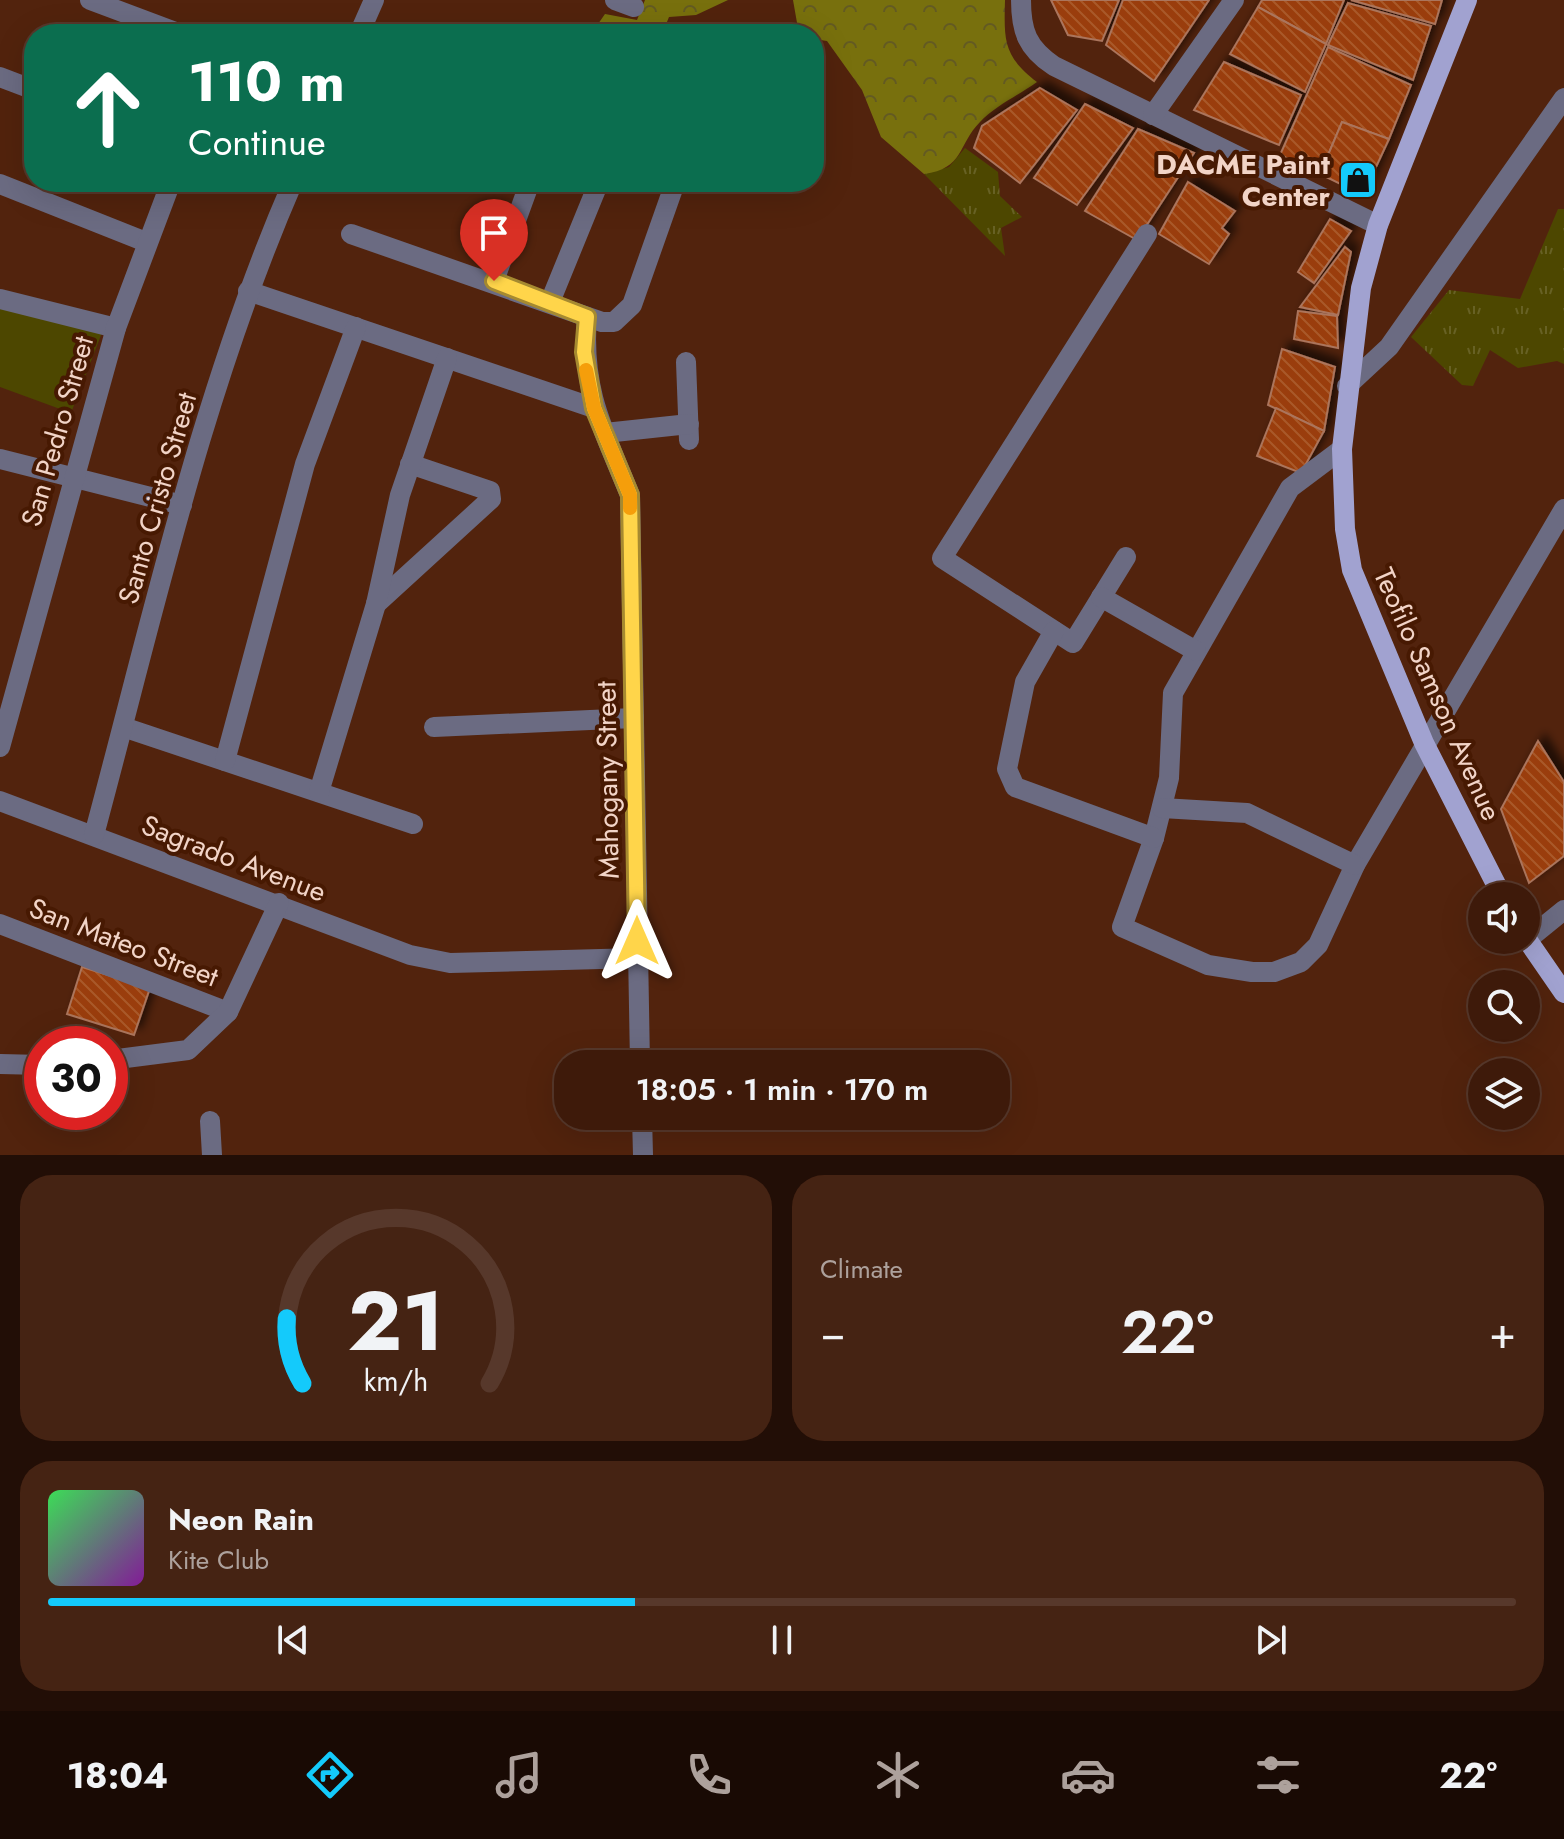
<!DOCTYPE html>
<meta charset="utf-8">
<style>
body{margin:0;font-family:Jost,sans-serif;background:#452313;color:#f1f3f6;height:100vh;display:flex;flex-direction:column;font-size:30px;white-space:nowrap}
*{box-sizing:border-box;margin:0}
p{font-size:26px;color:#ada19c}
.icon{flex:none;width:44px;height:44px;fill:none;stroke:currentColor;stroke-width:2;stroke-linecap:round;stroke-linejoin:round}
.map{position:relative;height:1155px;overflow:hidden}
.drawer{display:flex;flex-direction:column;gap:20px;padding:20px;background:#220e06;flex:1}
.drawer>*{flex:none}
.top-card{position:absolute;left:24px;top:24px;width:800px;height:168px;border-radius:32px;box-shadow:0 8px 32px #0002,0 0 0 2px #57382b;background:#0b6e4f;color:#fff;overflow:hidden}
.fabs{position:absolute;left:1468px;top:882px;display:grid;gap:16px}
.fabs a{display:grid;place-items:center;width:72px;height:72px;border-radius:50%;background:#3e1a0a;box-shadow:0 8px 32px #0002,0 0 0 2px #57382b;font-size:40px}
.speed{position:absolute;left:24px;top:1026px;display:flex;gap:16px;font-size:40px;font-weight:700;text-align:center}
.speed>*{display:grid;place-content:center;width:104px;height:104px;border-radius:50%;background:#3e1a0a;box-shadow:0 8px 32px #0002,0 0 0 2px #57382b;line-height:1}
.speed .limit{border:12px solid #d22;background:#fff;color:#111}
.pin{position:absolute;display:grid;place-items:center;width:68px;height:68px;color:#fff;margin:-82px -34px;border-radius:50% 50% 50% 0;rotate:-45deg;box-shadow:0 0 8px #0007}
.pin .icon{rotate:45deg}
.me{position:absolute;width:88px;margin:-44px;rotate:0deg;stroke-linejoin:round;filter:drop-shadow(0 0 6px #0008)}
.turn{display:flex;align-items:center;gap:28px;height:168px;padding:0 32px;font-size:36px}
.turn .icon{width:104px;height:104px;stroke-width:2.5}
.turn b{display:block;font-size:56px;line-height:68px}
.big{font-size:60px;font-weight:600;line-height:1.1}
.drawer .widget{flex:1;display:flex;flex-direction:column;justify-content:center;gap:12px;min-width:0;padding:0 28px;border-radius:32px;background:#452313}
.drawer .dial{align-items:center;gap:0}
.dial svg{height:208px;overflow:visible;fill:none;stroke:#57382b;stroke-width:7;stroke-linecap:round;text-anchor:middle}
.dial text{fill:#f1f3f6;stroke:none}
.song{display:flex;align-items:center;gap:24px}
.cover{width:96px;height:96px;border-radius:12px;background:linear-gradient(135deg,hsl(130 70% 55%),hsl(290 70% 35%))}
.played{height:8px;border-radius:4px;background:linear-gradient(90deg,#14cafb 40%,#57382b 40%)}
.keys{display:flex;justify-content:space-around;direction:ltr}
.heat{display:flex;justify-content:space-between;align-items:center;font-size:44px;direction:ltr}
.drawer .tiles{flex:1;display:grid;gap:20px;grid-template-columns:1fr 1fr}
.widget:last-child{grid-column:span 2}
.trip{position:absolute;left:554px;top:1050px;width:456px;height:80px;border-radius:32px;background:#3e1a0a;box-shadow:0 8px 32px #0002,0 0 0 2px #57382b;font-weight:600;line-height:80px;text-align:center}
.dock{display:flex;height:128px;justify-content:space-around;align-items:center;background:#190a04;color:#ada19c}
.dock .icon{width:56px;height:56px}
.dock .selected{color:#14cafb}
.dock b{font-size:36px;color:#f1f3f6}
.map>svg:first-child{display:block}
.grass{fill:url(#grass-tufts)}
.forest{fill:url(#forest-crowns)}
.pitch{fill:#4d4700}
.building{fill:url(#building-back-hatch);stroke:#ab745c;stroke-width:2;filter:url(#shadow)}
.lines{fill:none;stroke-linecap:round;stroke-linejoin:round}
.minor{stroke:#6b6b82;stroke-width:20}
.major{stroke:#a1a2d0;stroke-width:20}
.route-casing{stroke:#a68a30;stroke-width:20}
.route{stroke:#ffd54a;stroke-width:14}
.slow{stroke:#f59e0b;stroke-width:14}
.labels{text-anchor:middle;stroke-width:8;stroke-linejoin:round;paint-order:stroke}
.poi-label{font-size:28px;font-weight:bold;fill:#f2d4c7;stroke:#471902;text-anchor:end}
.street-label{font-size:28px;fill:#f2d4c7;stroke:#471902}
</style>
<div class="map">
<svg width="1564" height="1155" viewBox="0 0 1564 1155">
<defs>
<pattern id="grass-tufts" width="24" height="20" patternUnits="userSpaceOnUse" patternTransform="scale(2)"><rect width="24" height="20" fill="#4d4700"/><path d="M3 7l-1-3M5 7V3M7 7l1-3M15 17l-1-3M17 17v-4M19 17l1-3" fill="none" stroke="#676124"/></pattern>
<pattern id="forest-crowns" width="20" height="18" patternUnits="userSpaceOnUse" patternTransform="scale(2)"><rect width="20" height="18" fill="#78700d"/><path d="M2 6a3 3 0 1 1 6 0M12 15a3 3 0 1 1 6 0" fill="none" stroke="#635a22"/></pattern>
<pattern id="building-back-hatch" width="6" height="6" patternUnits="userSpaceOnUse" patternTransform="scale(2)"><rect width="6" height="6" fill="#9a3e09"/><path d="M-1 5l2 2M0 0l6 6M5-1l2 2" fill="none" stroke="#a9592b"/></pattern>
<filter id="shadow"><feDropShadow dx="7" dy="-7" stdDeviation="4" flood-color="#0009"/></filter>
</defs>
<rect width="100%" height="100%" fill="#52230d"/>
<g class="grass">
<path d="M 965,148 L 998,172 L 1000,196 L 1022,217 L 1001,228 L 1005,256 L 924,174 L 949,167 Z"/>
<path d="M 1558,209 L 1564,209 L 1564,364 L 1557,361 L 1518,368 L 1490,350 L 1473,386 L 1462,385 L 1411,337 L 1449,290 L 1520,299 Z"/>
</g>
<g class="forest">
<path d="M 645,0 L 728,0 L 696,15 L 669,17 L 662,34 L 591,34 L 605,14 L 637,20 Z"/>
<path d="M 793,0 L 1005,0 C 1004,40 1003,56 1037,82 C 1019,95 995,106 980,122 C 958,144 964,169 924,174 L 881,137 L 862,90 L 827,41 L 814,39 L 814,34 L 799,34 Z"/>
</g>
<path class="pitch" d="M 0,291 L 103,330 L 71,413 L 0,387 Z"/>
<g class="building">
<path d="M 1051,0 L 1119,0 L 1102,41 L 1068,35 Z"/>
<path d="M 1123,0 L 1209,0 L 1154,81 L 1106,45 Z"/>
<path d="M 1262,0 L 1344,0 L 1326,44 L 1258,7 Z"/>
<path d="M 1351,0 L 1442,0 L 1435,24 Z"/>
<path d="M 1348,3 L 1431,26 L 1413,80 L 1328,45 Z"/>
<path d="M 1258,7 L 1326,44 L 1305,92 L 1230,54 Z"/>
<path d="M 1328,47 L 1411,85 L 1389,139 L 1342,122 L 1320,174 L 1280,155 Z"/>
<path d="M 1224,62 L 1301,95 L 1279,145 L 1194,110 Z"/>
<path d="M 1040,88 L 1077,110 L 1020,183 L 974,148 L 982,126 Z"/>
<path d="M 1085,104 L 1133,128 L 1077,205 L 1034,178 Z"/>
<path d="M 1342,122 L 1389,139 L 1363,195 L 1320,174 Z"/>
<path d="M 1138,129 L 1194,153 L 1137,240 L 1085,211 Z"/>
<path d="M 1188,182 L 1235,211 L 1222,228 L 1229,234 L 1209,264 L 1159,234 Z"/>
<path d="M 1330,219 L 1351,231 L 1314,283 L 1298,272 Z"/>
<path d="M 1345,247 L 1351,252 L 1338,315 L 1300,307 Z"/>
<path d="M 1298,311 L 1337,316 L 1338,348 L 1294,339 Z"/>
<path d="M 1282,349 L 1335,367 L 1324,431 L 1268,405 Z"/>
<path d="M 1276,408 L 1324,431 L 1301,473 L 1257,456 Z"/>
<path d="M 1538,741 L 1564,782 L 1564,856 L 1529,883 L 1501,809 Z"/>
<path d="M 82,967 L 150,988 L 134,1035 L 67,1014 Z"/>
</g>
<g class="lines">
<g class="minor">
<path d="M 90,0 L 181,34"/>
<path d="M 615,0 L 634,7"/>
<path d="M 1021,0 C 1021,31 1027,48 1054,66 L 1378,225"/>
<path d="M 359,34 L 374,0"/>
<path d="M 0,77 L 34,90"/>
<path d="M 1153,115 L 1234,0"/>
<path d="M 0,184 L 146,242"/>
<path d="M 351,234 L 602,322 L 614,322 L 632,305 L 675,183 L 672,182"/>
<path d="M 494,281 L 530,182"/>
<path d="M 248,291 L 594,408"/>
<path d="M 0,299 L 116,328"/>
<path d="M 550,302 L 599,182"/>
<path d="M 587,317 C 581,390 603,429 630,495 L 640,1064"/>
<path d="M 686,362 L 689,440"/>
<path d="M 1347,386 L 1389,347 L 1564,98"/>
<path d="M 605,433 L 689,424"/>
<path d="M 1342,449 L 1290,488 L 1173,693 L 1169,778 L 1154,838 L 1122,927 L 1208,965 L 1252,972 L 1274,972 L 1301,962 L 1318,945 L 1355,865 L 1564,509"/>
<path d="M 0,459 L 182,505"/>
<path d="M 1126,557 L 1073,643 L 942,558 L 1147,234"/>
<path d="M 1101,597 L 1196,651"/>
<path d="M 376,604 L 491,499 L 490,491 L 410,464"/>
<path d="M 1054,631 L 1025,682 L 1007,769 L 1015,787 L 1154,838"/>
<path d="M 123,727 L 413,824"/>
<path d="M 434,727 L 634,718"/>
<path d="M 0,747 L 116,328 L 171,182"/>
<path d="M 225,761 L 305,464 L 356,327"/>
<path d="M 319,792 L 376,604 L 400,495 L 447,358"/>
<path d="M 0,801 L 410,955 L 450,963 L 638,958"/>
<path d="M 1162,808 L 1247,813 L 1355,865"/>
<path d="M 94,835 C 153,616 202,391 293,182"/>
<path d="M 0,924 L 228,1012"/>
<path d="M 1527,940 L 1564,910"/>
<path d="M 110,1060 L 188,1050 L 228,1012 L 279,903"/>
<path d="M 0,1064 L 42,1065"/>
<path d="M 642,1116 L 643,1155"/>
<path d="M 210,1121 L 212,1155"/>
</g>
<g class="major">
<path d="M 1467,0 L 1378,225 L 1361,288 L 1342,449 L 1345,529 L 1352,570 L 1424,743 L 1502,896"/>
<path d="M 1526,938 L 1564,993"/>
</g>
</g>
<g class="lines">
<g class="route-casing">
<path id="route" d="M 494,281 L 587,317 L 584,352 L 594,408 L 630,495 L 637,941"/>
</g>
<use href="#route" class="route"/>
<path class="slow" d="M 586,370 L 594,408 L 630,495 L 630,508"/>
</g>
<defs>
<g id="shop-square" transform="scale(2)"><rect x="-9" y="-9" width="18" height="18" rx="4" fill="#14cafb" stroke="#471902"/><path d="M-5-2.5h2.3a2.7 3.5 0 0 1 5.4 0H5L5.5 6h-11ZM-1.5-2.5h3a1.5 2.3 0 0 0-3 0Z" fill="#111"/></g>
</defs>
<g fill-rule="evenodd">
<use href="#shop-square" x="1358" y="180"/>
</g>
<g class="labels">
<g class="poi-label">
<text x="1330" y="174">DACME Paint<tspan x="1330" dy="32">Center</tspan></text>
</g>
<g class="street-label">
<text transform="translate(57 431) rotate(-74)" y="10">San Pedro Street</text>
<text transform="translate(157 498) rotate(-74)" y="10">Santo Cristo Street</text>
<text transform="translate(1438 694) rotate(66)" y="10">Teofilo Samson Avenue</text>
<text transform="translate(607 780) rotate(-91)" y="10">Mahogany Street</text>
<text transform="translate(234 858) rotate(21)" y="10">Sagrado Avenue</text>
<text transform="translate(124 942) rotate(21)" y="10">San Mateo Street</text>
</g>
</g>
</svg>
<div class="fabs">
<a><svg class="icon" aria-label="sound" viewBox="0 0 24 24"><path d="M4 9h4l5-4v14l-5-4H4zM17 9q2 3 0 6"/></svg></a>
<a><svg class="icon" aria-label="search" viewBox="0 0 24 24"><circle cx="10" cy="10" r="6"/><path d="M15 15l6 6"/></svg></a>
<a><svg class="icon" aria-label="layers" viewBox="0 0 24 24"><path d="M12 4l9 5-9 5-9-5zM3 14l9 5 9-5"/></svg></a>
</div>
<div class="speed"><div class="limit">30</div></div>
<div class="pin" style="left:494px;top:281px;background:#d93025"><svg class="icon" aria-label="arrive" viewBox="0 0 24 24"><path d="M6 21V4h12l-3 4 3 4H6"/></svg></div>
<svg class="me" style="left:637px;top:941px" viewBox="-20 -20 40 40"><path d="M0-17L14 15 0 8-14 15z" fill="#ffd54a" stroke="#fff" stroke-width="4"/></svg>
<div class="trip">18:05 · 1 min · 170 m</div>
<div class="top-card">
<div class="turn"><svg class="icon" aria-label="ahead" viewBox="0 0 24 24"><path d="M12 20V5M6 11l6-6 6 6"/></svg><div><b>110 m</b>Continue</div></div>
</div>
</div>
<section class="drawer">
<div class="tiles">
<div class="widget dial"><svg viewBox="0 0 100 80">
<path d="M14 69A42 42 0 1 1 86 69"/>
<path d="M14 69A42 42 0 0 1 8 44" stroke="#14cafb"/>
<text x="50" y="56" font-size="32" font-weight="700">21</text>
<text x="50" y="72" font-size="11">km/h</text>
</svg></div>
<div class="widget"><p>Climate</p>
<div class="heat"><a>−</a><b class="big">22°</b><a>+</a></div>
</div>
<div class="widget">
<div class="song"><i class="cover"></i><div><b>Neon Rain</b><p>Kite Club</p></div></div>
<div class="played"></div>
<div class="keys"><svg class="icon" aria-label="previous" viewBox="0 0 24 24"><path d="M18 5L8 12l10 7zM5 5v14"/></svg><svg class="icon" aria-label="pause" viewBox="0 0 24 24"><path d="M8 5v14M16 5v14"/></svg><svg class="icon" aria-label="next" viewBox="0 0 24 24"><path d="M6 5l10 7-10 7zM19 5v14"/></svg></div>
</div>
</div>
</section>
<nav class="dock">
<b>18:04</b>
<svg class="icon selected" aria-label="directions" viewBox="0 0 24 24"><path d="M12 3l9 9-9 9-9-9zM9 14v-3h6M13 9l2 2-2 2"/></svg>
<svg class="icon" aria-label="music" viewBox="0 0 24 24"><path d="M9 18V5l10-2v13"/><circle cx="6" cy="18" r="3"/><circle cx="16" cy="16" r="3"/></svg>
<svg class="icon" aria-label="phone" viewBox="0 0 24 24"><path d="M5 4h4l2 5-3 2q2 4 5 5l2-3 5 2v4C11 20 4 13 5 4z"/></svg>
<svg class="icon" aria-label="climate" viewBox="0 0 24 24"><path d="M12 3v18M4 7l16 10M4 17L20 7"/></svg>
<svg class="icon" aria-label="car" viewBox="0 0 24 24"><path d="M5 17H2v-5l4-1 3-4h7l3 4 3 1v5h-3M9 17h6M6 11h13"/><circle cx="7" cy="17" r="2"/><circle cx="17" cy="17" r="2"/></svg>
<svg class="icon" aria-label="filters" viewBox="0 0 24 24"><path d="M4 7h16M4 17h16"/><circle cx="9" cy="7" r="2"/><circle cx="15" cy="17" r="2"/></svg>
<b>22°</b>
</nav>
